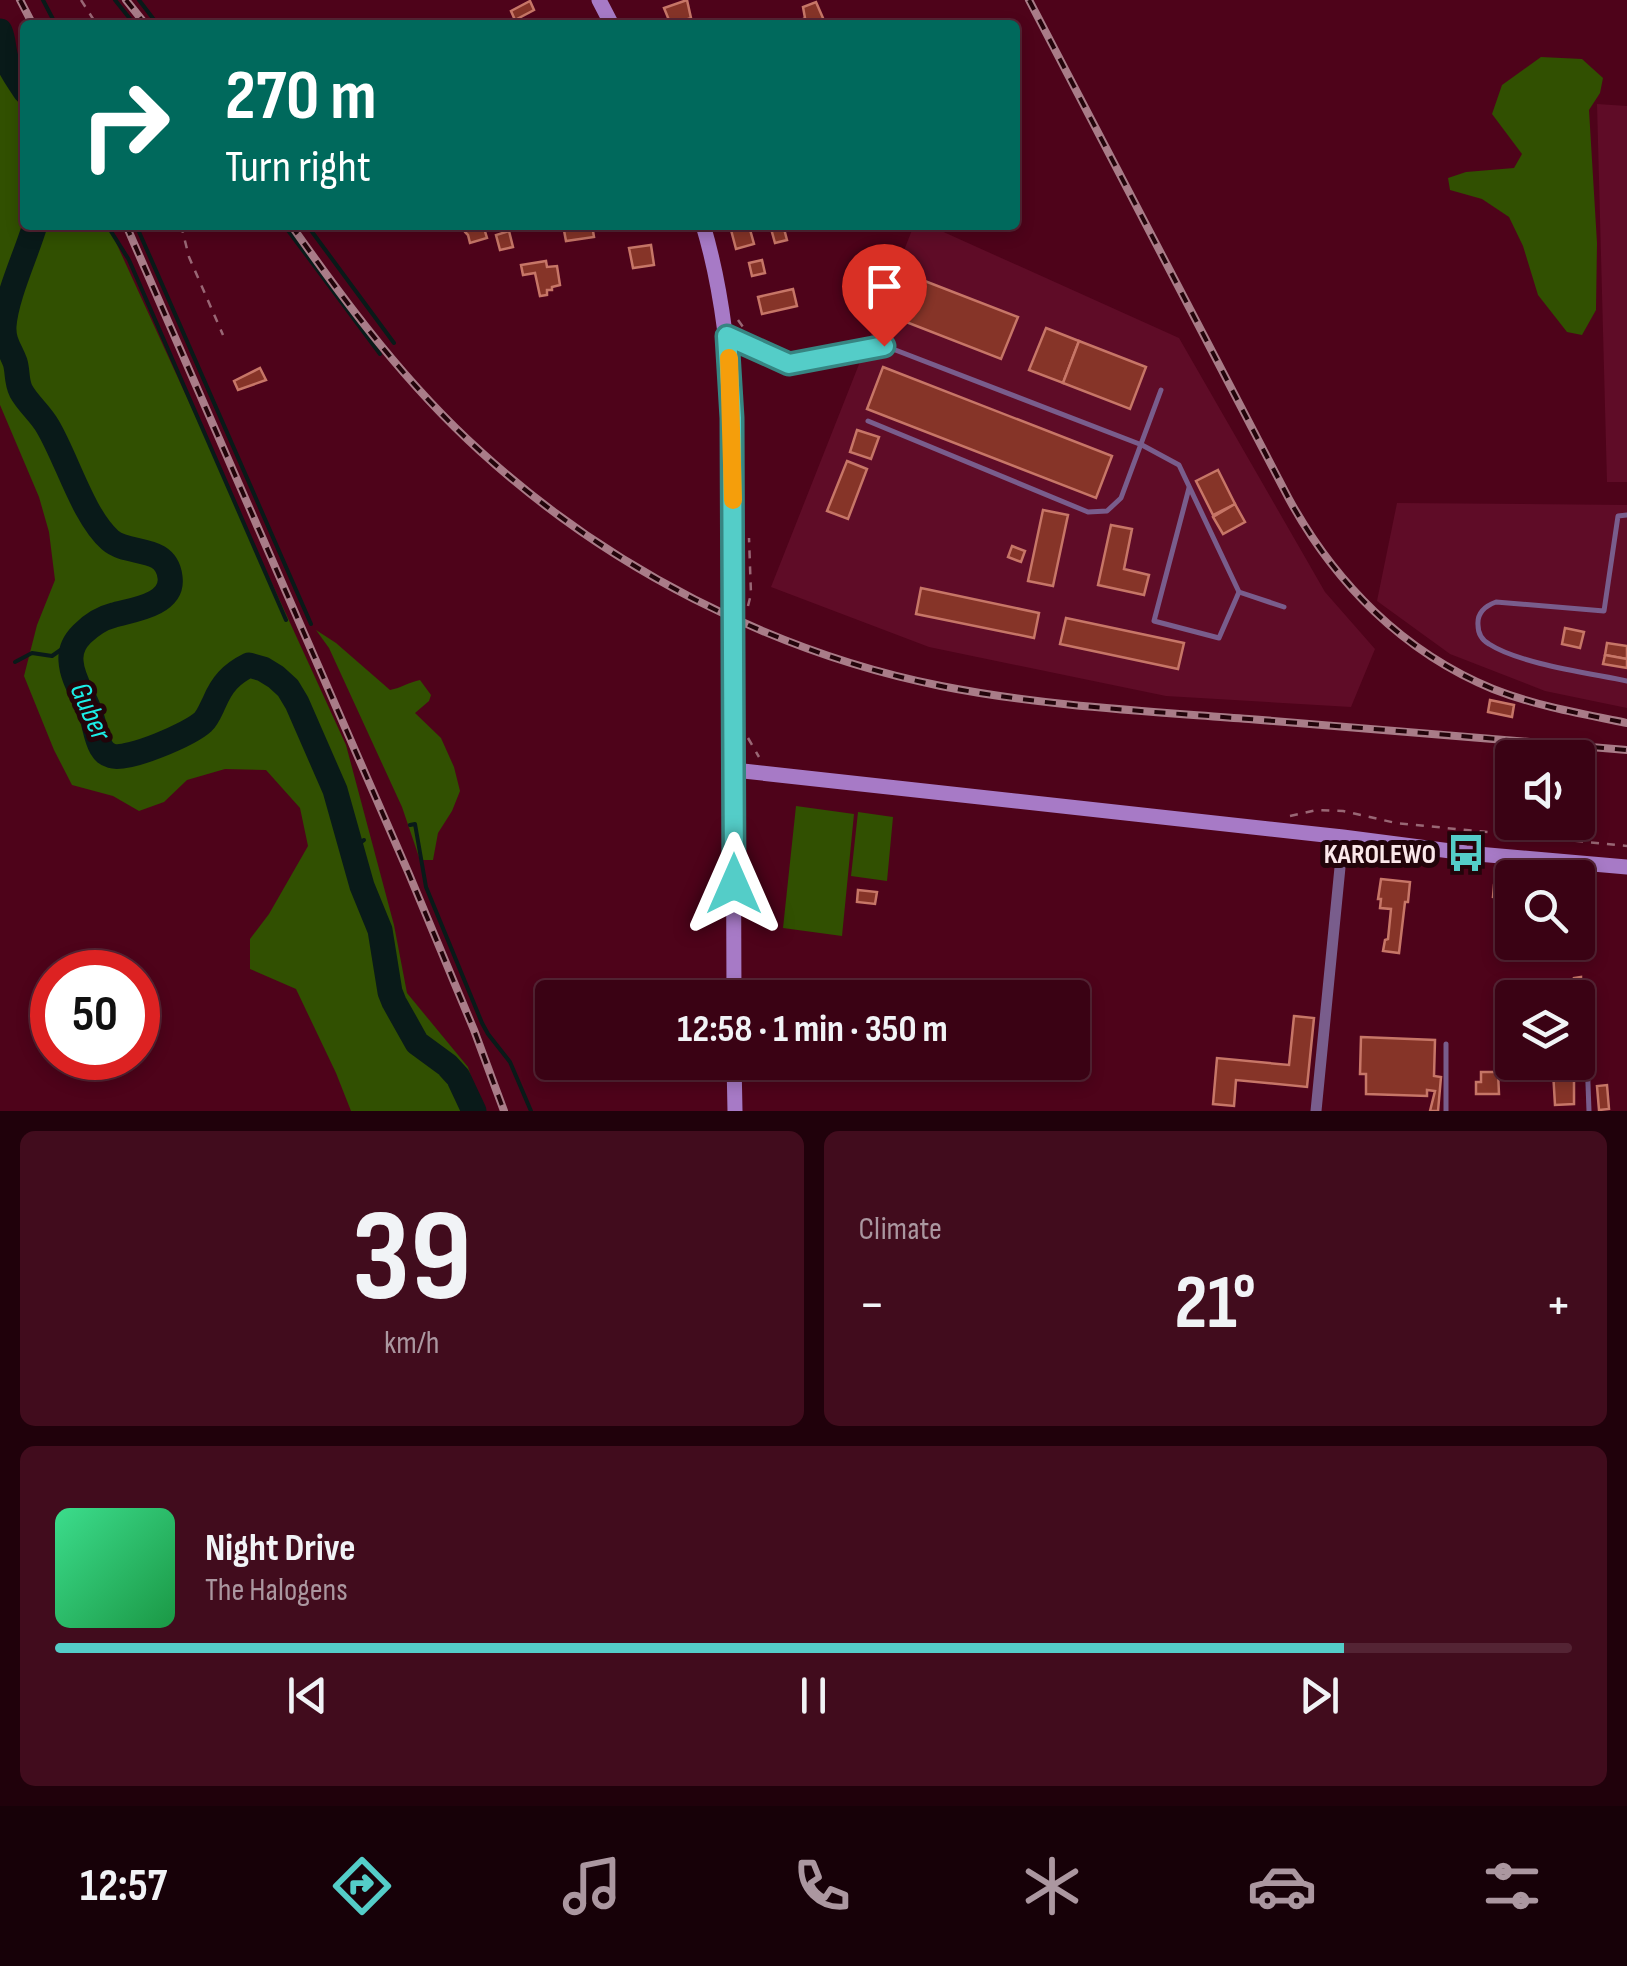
<!DOCTYPE html>
<meta charset="utf-8">
<style>
body{margin:0;font-family:"Sofia Sans Condensed",sans-serif;background:#410c1d;color:#f1f3f6;height:100vh;display:flex;flex-direction:column;font-size:38px;white-space:nowrap}
*{box-sizing:border-box;margin:0}
p{font-size:32px;color:#ab97a0}
.icon{flex:none;width:55px;height:55px;fill:none;stroke:currentColor;stroke-width:2;stroke-linecap:round;stroke-linejoin:round}
.map{position:relative;height:1111px;overflow:hidden}
.drawer{display:flex;flex-direction:column;gap:20px;padding:20px;background:#20010b;flex:1}
.drawer>*{flex:none}
.top-card{position:absolute;left:20px;top:20px;width:1000px;height:210px;border-radius:10px;box-shadow:0 5px 15px #0003,0 0 0 2px #542434;background:#00695c;color:#fff;overflow:hidden}
.tools{position:absolute;left:1495px;top:740px;display:grid;gap:20px}
.tools a{display:grid;place-items:center;width:100px;height:100px;border-radius:10px;background:#3a0214;box-shadow:0 5px 15px #0003,0 0 0 2px #542434;font-size:50px}
.speed{position:absolute;left:30px;top:950px;display:flex;gap:20px;font-size:50px;font-weight:700;text-align:center}
.speed>*{display:grid;place-content:center;width:130px;height:130px;border-radius:50%;background:#3a0214;box-shadow:0 5px 15px #0003,0 0 0 2px #542434;line-height:1}
.speed .limit{border:15px solid #d22;background:#fff;color:#111}
.pin{position:absolute;display:grid;place-items:center;width:85px;height:85px;color:#fff;margin:-102px -42px;border-radius:50% 50% 50% 0;rotate:-45deg;box-shadow:0 0 10px #0007}
.pin .icon{rotate:45deg}
.me{position:absolute;width:110px;margin:-55px;rotate:0deg;stroke-linejoin:round;filter:drop-shadow(0 0 8px #0008)}
.turn{display:flex;align-items:center;gap:35px;height:210px;padding:0 40px;font-size:45px}
.turn .icon{width:130px;height:130px;stroke-width:2.5}
.turn b{display:block;font-size:70px;line-height:85px}
.big{font-size:75px;font-weight:700;line-height:1.1}
.drawer .tile{flex:1;display:flex;flex-direction:column;justify-content:center;gap:15px;min-width:0;padding:0 35px;border-radius:15px;background:#410c1d}
.drawer .dial{align-items:center;gap:0}
.dial b{font-size:130px;line-height:1}
.song{display:flex;align-items:center;gap:30px}
.cover{width:120px;height:120px;border-radius:15px;background:linear-gradient(135deg,hsl(150 70% 55%),hsl(140 70% 35%))}
.played{height:10px;border-radius:5px;background:linear-gradient(90deg,#54cdc8 85%,#542434 85%)}
.keys{display:flex;justify-content:space-around;direction:ltr}
.heat{display:flex;justify-content:space-between;align-items:center;font-size:55px;direction:ltr}
.drawer .tiles{flex:1;display:grid;gap:20px;grid-template-columns:1fr 1fr}
.tile:last-child{grid-column:span 2}
.trip{position:absolute;left:535px;top:980px;width:555px;height:100px;border-radius:10px;background:#3a0214;box-shadow:0 5px 15px #0003,0 0 0 2px #542434;font-weight:700;line-height:100px;text-align:center}
.dock{display:flex;height:160px;justify-content:space-around;align-items:center;background:#170108;color:#ab97a0}
.dock .icon{width:70px;height:70px}
.dock .current{color:#54cdc8}
.dock b{font-size:45px;color:#f1f3f6}
.map>svg:first-child{display:block}
.built{fill:#5f0c27}
.green{fill:#315001}
.lines{fill:none;stroke-linecap:round;stroke-linejoin:round}
.stream{stroke:#091a19;stroke-width:4}
.river{stroke:#091a19;stroke-width:25}
.building{fill:#863428;stroke:#c77667;stroke-width:2.5}
.path{stroke:#996775;stroke-width:2.5;stroke-dasharray:8 8;stroke-linecap:butt}
.lane{stroke:#795d8c;stroke-width:5}
.street{stroke:#795d8c;stroke-width:11}
.secondary{stroke:#a77ac6;stroke-width:15}
.rail-casing{stroke:#a97c88;stroke-width:8}
.rail{stroke:#22040a;stroke-width:4;stroke-dasharray:11;stroke-linecap:butt}
.route-casing{stroke:#378582;stroke-width:25}
.route{stroke:#54cdc8;stroke-width:18}
.slow{stroke:#f59e0b;stroke-width:18}
.labels{text-anchor:middle;stroke-width:10;stroke-linejoin:round;paint-order:stroke}
.poi-label{font-size:28px;font-weight:bold;fill:#fbe8ea;stroke:#22040a;text-anchor:end}
.water-label{font-size:30px;font-style:italic;fill:#1beee7;stroke:#22040a}
</style>
<div class="map">
<svg width="1627" height="1111" viewBox="0 0 1627 1111">
<rect width="100%" height="100%" fill="#4e031a"/>
<g class="built">
<path d="M 1597,104 L 1627,106 L 1627,482 L 1607,482 Z"/>
<path d="M 914,225 L 928,225 L 1179,338 L 1325,592 L 1375,649 L 1351,707 L 1166,696 L 929,647 L 771,587 Z"/>
<path d="M 1397,503 L 1627,505 L 1627,708 L 1545,691 L 1450,654 L 1377,601 Z"/>
</g>
<g class="green">
<path d="M 1541,57 L 1582,59 L 1603,78 L 1600,93 L 1589,110 L 1597,243 L 1596,310 L 1582,335 L 1567,332 L 1538,295 L 1523,246 L 1509,217 L 1482,199 L 1450,190 L 1448,178 L 1466,172 L 1514,168 L 1522,154 L 1492,114 L 1502,85 Z"/>
<path d="M 0,61 L 25,118 L 25,225 L 108,225 L 346,745 L 394,925 L 407,993 L 468,1067 L 482,1111 L 351,1111 L 336,1073 L 296,989 L 250,969 L 250,939 L 269,914 L 308,846 L 300,808 L 266,770 L 225,769 L 187,780 L 164,802 L 139,811 L 113,796 L 72,785 L 54,750 L 24,676 L 37,625 L 55,580 L 49,532 L 39,497 L 0,405 Z"/>
<path d="M 316,630 L 336,643 L 390,690 C 401,688 409,682 420,680 L 431,695 L 429,701 L 415,713 L 441,738 L 454,767 L 460,791 L 452,811 L 438,833 L 433,860 L 420,860 L 402,807 L 329,648 Z"/>
<path d="M 796,806 L 854,814 L 842,936 L 783,928 Z"/>
<path d="M 858,812 L 893,817 L 887,881 L 851,876 Z"/>
</g>
<g class="lines">
<g class="stream">
<path d="M 43,0 L 56,25"/>
<path d="M 115,0 L 135,25"/>
<path d="M 139,0 L 158,25"/>
<path d="M 107,225 L 129,260 L 286,620"/>
<path d="M 136,225 L 311,624"/>
<path d="M 284,225 L 380,354"/>
<path d="M 307,225 L 394,343"/>
<path d="M 15,662 L 32,653 L 52,656 L 79,637"/>
<path d="M 410,825 L 415,824 L 426,887 L 482,1023 L 488,1034 L 510,1062 L 531,1111"/>
<path d="M 351,849 L 364,840"/>
</g>
<g class="river">
<path d="M 0,31 C 4,40 3,48 6,58 C 10,70 18,80 25,91"/>
<path d="M 35,225 C 26,255 6,297 4,326 C 3,341 10,349 15,362 C 18,371 16,381 21,391 C 28,404 41,414 48,427 C 67,459 83,516 110,540 C 128,556 166,544 170,577 C 174,605 132,610 114,615 C 102,618 90,626 82,634 C 74,642 70,650 71,661 C 72,681 87,699 92,718 C 95,727 96,738 101,747 C 104,752 106,754 112,756 C 128,761 190,734 203,722 C 208,717 211,709 214,703 C 222,684 231,674 249,665 L 263,669 L 276,677 L 288,688 L 297,703 L 335,790 L 362,886 L 380,930 L 390,992 L 394,1002 L 417,1043 L 447,1065 L 458,1077 L 474,1111"/>
</g>
</g>
<g class="building">
<path d="M 687,0 L 691,18 L 671,25 L 664,8 Z"/>
<path d="M 530,1 L 534,10 L 515,20 L 511,11 Z"/>
<path d="M 816,2 L 826,25 L 806,25 L 803,19 L 805,18 L 803,7 Z"/>
<path d="M 465,225 L 483,225 L 487,238 L 470,243 L 468,235 L 465,232 Z"/>
<path d="M 563,225 L 592,225 L 594,237 L 566,241 Z"/>
<path d="M 770,225 L 783,225 L 787,240 L 775,243 Z"/>
<path d="M 749,226 L 754,244 L 736,249 L 731,230 Z"/>
<path d="M 509,231 L 513,247 L 500,250 L 496,235 Z"/>
<path d="M 651,245 L 654,265 L 633,268 L 629,248 Z"/>
<path d="M 762,260 L 765,273 L 752,276 L 749,263 Z"/>
<path d="M 546,261 L 547,267 L 557,266 L 560,285 L 552,287 L 552,290 L 547,290 L 547,295 L 540,296 L 535,273 L 523,275 L 521,265 Z"/>
<path d="M 917,278 L 1018,317 L 1001,359 L 901,320 Z"/>
<path d="M 793,289 L 797,306 L 762,314 L 758,297 Z"/>
<path d="M 1046,328 L 1079,341 L 1063,383 L 1029,370 Z"/>
<path d="M 1079,341 L 1146,367 L 1130,409 L 1063,383 Z"/>
<path d="M 883,367 L 1112,456 L 1096,498 L 867,409 Z"/>
<path d="M 260,368 L 266,380 L 238,390 L 234,381 Z"/>
<path d="M 857,430 L 879,437 L 871,459 L 850,452 Z"/>
<path d="M 847,461 L 867,469 L 848,519 L 827,511 Z"/>
<path d="M 1218,470 L 1235,504 L 1213,515 L 1196,481 Z"/>
<path d="M 1235,504 L 1245,522 L 1223,534 L 1213,517 Z"/>
<path d="M 1043,510 L 1068,515 L 1053,586 L 1028,581 Z"/>
<path d="M 1111,525 L 1132,529 L 1124,569 L 1149,575 L 1144,595 L 1098,585 Z"/>
<path d="M 1012,546 L 1025,551 L 1021,562 L 1008,557 Z"/>
<path d="M 921,588 L 1039,613 L 1034,638 L 916,614 Z"/>
<path d="M 1066,618 L 1184,643 L 1178,669 L 1060,644 Z"/>
<path d="M 1565,628 L 1584,632 L 1580,648 L 1562,644 Z"/>
<path d="M 1607,643 L 1627,646 L 1627,659 L 1605,655 Z"/>
<path d="M 1605,655 L 1627,659 L 1627,668 L 1603,664 Z"/>
<path d="M 1490,700 L 1514,705 L 1512,717 L 1488,712 Z"/>
<path d="M 1381,879 L 1410,882 L 1408,902 L 1405,902 L 1399,953 L 1383,951 L 1385,940 L 1388,939 L 1391,909 L 1380,908 L 1381,899 L 1378,899 Z"/>
<path d="M 1494,885 L 1507,886 L 1506,899 L 1493,897 Z"/>
<path d="M 858,890 L 877,892 L 875,904 L 857,902 Z"/>
<path d="M 1581,977 L 1581,1014 L 1589,1014 L 1590,1029 L 1578,1030 L 1578,998 L 1568,998 L 1568,991 L 1575,991 L 1574,978 Z"/>
<path d="M 1294,1016 L 1314,1018 L 1307,1087 L 1236,1080 L 1234,1106 L 1213,1104 L 1217,1058 L 1289,1065 Z"/>
<path d="M 1361,1037 L 1435,1040 L 1434,1076 L 1441,1077 L 1438,1111 L 1430,1111 L 1435,1091 L 1427,1090 L 1427,1096 L 1366,1094 L 1366,1074 L 1360,1074 Z"/>
<path d="M 1574,1070 L 1574,1104 L 1555,1105 L 1553,1071 Z"/>
<path d="M 1481,1072 L 1498,1072 L 1499,1094 L 1476,1094 L 1476,1082 L 1481,1082 Z"/>
<path d="M 1607,1085 L 1609,1109 L 1599,1110 L 1597,1086 Z"/>
</g>
<g class="lines">
<g class="path">
<path d="M 81,0 L 97,25"/>
<path d="M 181,225 L 189,257 L 223,335"/>
<path d="M 738,320 L 748,334"/>
<path d="M 748,606 L 751,594 L 749,538"/>
<path d="M 748,738 L 759,757"/>
<path d="M 1290,816 L 1317,810 L 1343,811 L 1396,823 L 1627,846"/>
</g>
<g class="lane">
<path d="M 730,338 L 789,363 L 885,346 L 1142,445 L 1179,465 L 1239,592 L 1284,607"/>
<path d="M 868,421 L 1088,512 L 1107,511 L 1121,498 L 1161,390"/>
<path d="M 1189,488 L 1154,621 L 1219,638 L 1239,592"/>
<path d="M 1627,515 L 1618,516 L 1604,611 L 1496,602 C 1485,606 1477,613 1478,625 C 1478,633 1482,640 1489,644 C 1520,664 1589,673 1627,681"/>
<path d="M 1587,1057 L 1589,1111"/>
<path d="M 1446,1111 L 1446,1044"/>
</g>
<path class="street" d="M 1316,1111 L 1343,837"/>
<g class="secondary">
<path d="M 599,0 L 612,25"/>
<path d="M 703,225 C 722,288 729,352 732,417 L 734,998"/>
<path d="M 734,770 L 1343,837 L 1466,853 L 1627,867"/>
<path d="M 734,1062 L 735,1111"/>
</g>
<g class="rail-casing">
<g id="rail">
<path d="M 20,0 L 33,25"/>
<path d="M 126,0 L 146,25"/>
<path d="M 1029,0 L 1289,499 C 1335,583 1403,652 1493,689 C 1536,706 1582,714 1627,723"/>
<path d="M 126,225 L 409,874 L 474,1030 L 504,1111"/>
<path d="M 291,225 C 348,306 406,384 480,451 C 607,567 771,652 941,686 C 1042,706 1146,711 1249,719 C 1375,729 1501,739 1627,750"/>
</g>
</g>
<use href="#rail" class="rail"/>
</g>
<g class="lines">
<g class="route-casing">
<path id="route" d="M 734,884 L 732,418 L 727,336 L 789,364 L 884,346"/>
</g>
<use href="#route" class="route"/>
<path class="slow" d="M 729,358 L 733,500"/>
</g>
<defs>
<g id="bus-bare" transform="scale(3)"><path d="M-5-6H5V4H4V6H2V4H-2V6H-4V4H-5ZM-3.5-4V0h7V-4ZM-3.5 1.2v1.5H-2V1.2ZM2 1.2v1.5H3.5V1.2Z" fill="#54cdc8" stroke="#22040a" stroke-width="2.5" paint-order="stroke"/></g>
</defs>
<g fill-rule="evenodd">
<use href="#bus-bare" x="1466" y="853"/>
</g>
<g class="labels">
<g class="poi-label">
<text x="1436" y="863">KAROLEWO</text>
</g>
<g class="water-label">
<text transform="translate(91 711) rotate(66)" y="10">Guber</text>
</g>
</g>
</svg>
<div class="tools">
<a><svg class="icon" aria-label="sound" viewBox="0 0 24 24"><path d="M4 9h4l5-4v14l-5-4H4zM17 9q2 3 0 6"/></svg></a>
<a><svg class="icon" aria-label="search" viewBox="0 0 24 24"><circle cx="10" cy="10" r="6"/><path d="M15 15l6 6"/></svg></a>
<a><svg class="icon" aria-label="layers" viewBox="0 0 24 24"><path d="M12 4l9 5-9 5-9-5zM3 14l9 5 9-5"/></svg></a>
</div>
<div class="speed"><div class="limit">50</div></div>
<div class="pin" style="left:884px;top:346px;background:#d93025"><svg class="icon" aria-label="arrive" viewBox="0 0 24 24"><path d="M6 21V4h12l-3 4 3 4H6"/></svg></div>
<svg class="me" style="left:734px;top:884px" viewBox="-20 -20 40 40"><path d="M0-17L14 15 0 8-14 15z" fill="#54cdc8" stroke="#fff" stroke-width="4"/></svg>
<div class="trip">12:58 · 1 min · 350 m</div>
<div class="top-card">
<div class="turn"><svg class="icon" aria-label="right" viewBox="0 0 24 24"><path d="M7 20v-9h11M14 6l5 5-5 5"/></svg><div><b>270 m</b>Turn right</div></div>
</div>
</div>
<section class="drawer">
<div class="tiles">
<div class="tile dial"><b>39</b><p>km/h</p></div>
<div class="tile"><p>Climate</p>
<div class="heat"><a>−</a><b class="big">21°</b><a>+</a></div>
</div>
<div class="tile">
<div class="song"><i class="cover"></i><div><b>Night Drive</b><p>The Halogens</p></div></div>
<div class="played"></div>
<div class="keys"><svg class="icon" aria-label="previous" viewBox="0 0 24 24"><path d="M18 5L8 12l10 7zM5 5v14"/></svg><svg class="icon" aria-label="pause" viewBox="0 0 24 24"><path d="M8 5v14M16 5v14"/></svg><svg class="icon" aria-label="next" viewBox="0 0 24 24"><path d="M6 5l10 7-10 7zM19 5v14"/></svg></div>
</div>
</div>
</section>
<nav class="dock">
<b>12:57</b>
<svg class="icon current" aria-label="directions" viewBox="0 0 24 24"><path d="M12 3l9 9-9 9-9-9zM9 14v-3h6M13 9l2 2-2 2"/></svg>
<svg class="icon" aria-label="music" viewBox="0 0 24 24"><path d="M9 18V5l10-2v13"/><circle cx="6" cy="18" r="3"/><circle cx="16" cy="16" r="3"/></svg>
<svg class="icon" aria-label="phone" viewBox="0 0 24 24"><path d="M5 4h4l2 5-3 2q2 4 5 5l2-3 5 2v4C11 20 4 13 5 4z"/></svg>
<svg class="icon" aria-label="climate" viewBox="0 0 24 24"><path d="M12 3v18M4 7l16 10M4 17L20 7"/></svg>
<svg class="icon" aria-label="car" viewBox="0 0 24 24"><path d="M5 17H2v-5l4-1 3-4h7l3 4 3 1v5h-3M9 17h6M6 11h13"/><circle cx="7" cy="17" r="2"/><circle cx="17" cy="17" r="2"/></svg>
<svg class="icon" aria-label="filters" viewBox="0 0 24 24"><path d="M4 7h16M4 17h16"/><circle cx="9" cy="7" r="2"/><circle cx="15" cy="17" r="2"/></svg>
</nav>
